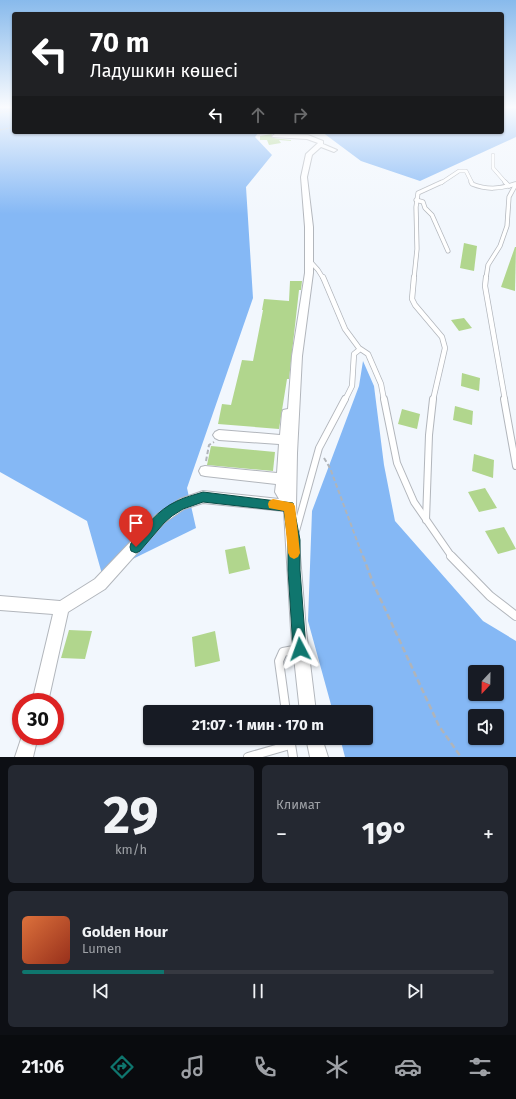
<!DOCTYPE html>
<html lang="ru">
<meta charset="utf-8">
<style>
body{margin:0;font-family:"Fira Sans",sans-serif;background:#242831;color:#f1f3f6;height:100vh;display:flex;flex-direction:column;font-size:15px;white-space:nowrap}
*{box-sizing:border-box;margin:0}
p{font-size:13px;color:#9ea1a6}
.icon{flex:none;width:22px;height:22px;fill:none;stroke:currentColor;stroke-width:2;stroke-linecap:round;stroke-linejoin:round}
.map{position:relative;height:757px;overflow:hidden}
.drawer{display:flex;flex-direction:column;gap:8px;padding:8px;background:#0d0f14;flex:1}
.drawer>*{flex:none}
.top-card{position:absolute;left:12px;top:12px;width:492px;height:122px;border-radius:4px;box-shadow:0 1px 3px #0004;background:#202124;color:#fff;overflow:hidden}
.needle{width:26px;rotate:202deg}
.buttons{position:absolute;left:468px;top:665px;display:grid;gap:8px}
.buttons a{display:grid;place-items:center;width:36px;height:36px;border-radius:4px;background:#171b24;box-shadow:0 1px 3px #0004;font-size:20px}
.speed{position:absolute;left:12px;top:693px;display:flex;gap:8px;font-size:20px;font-weight:700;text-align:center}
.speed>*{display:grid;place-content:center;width:52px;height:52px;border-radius:50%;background:#171b24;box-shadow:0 1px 3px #0004;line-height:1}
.speed .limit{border:6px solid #d22;background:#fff;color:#111}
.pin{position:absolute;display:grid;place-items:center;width:34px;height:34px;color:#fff;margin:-41px -17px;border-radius:50% 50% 50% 0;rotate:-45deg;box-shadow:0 0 4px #0007}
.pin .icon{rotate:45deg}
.me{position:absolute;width:44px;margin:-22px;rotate:356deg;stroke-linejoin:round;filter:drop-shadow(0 0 3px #0008)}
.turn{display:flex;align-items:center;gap:14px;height:84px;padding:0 12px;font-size:18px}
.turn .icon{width:52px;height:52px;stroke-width:2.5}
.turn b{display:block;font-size:28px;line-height:34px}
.lanes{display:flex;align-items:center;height:38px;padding:0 12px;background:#0003;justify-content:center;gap:20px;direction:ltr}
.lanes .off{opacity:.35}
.big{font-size:30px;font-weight:700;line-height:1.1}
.drawer .card{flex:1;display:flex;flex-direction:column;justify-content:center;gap:6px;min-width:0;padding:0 14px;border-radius:6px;background:#242831}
.drawer .dial{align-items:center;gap:0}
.dial b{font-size:52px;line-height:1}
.song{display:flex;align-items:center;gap:12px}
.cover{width:48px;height:48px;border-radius:6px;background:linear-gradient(135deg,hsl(20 70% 55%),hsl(10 70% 35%))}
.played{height:4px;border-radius:2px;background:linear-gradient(90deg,#0f766e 30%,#363941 30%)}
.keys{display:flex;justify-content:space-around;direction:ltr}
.heat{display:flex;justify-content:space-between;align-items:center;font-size:22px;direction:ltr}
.drawer .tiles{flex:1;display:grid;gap:8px;grid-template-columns:1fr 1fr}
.card:last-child{grid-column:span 2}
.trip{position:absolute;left:143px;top:705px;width:230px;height:40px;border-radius:4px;background:#171b24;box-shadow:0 1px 3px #0004;font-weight:700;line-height:40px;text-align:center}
.menu{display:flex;height:64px;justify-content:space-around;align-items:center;background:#090b0e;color:#9ea1a6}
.menu .icon{width:28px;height:28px}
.menu .selected{color:#0f766e}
.menu b{font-size:18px;color:#f1f3f6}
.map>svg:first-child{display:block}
.forest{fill:#85b8f5;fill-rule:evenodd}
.building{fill:#b1d68d}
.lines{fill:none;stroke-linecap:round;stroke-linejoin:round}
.lane-far4-casing{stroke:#b2b6bc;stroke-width:4}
.lane-far3-casing{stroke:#b2b6bc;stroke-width:5}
.lane-far2-casing{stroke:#b2b6bc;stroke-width:6}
.lane-far1-casing{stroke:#b2b6bc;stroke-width:8}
.lane-casing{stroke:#b2b6bc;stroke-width:10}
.street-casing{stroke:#b2b6bc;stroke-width:2}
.path-far2{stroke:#b0b4b9;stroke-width:1;stroke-dasharray:2 1;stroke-linecap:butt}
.path-far1{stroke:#b0b4b9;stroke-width:2;stroke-dasharray:4.5 2.5;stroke-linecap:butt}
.path{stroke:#b0b4b9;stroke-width:2.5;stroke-dasharray:6 3;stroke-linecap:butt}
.lane-far4{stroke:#fff;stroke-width:3}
.lane-far3{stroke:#fff;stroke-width:3.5}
.lane-far2{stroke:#fff;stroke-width:4.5}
.lane-far1{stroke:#fff;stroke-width:6}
.lane{stroke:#fff;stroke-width:8}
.street{fill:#fff;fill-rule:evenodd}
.route{fill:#0f766e;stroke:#0a4d48}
.slow{fill:#f59e0b}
</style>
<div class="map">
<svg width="516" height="757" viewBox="0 0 516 757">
<rect width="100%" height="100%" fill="#f2f7fd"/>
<g class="forest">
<path d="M 0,108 L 14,108 L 14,132 L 259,132 L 255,137 L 272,155 L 246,187 L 253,298 L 187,488 L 196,528 L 102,574 L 87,521 L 0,472 Z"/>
<path d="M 502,108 L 516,108 L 516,137 L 420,181 L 361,161 L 322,132 L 502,132 Z"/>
<path d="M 363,361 L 374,386 L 384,465 L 395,521 L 483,621 L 516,641 L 516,757 L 345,757 L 340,738 L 366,738 L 366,712 L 333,712 L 308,621 L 312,511 L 359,386 ZM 475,672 L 497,672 L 497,694 L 475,694 ZM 475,716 L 497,716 L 497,738 L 475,738 Z"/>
</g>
<g class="building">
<path d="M 272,134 L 271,136 L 273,138 L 291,140 L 291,141 L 279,140 L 281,143 L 269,145 L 267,140 L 260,140 L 260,136 Z"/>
<path d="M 464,243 L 477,246 L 474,271 L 460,268 Z"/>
<path d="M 515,247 L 516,247 L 515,291 L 501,287 Z"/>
<path d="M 290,281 L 302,281 L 301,290 L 299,290 L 289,379 L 287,379 L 279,429 L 218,424 L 222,404 L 231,405 L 242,360 L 253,361 L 263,310 L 262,310 L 264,299 L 289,301 Z"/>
<path d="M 464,318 L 472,328 L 459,331 L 451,320 Z"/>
<path d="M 462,373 L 480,378 L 479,391 L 461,386 Z"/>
<path d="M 455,406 L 473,411 L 472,425 L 453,420 Z"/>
<path d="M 402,409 L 420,414 L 417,429 L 398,424 Z"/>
<path d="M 211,446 L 275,452 L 273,471 L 207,465 Z"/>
<path d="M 474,454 L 494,460 L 493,478 L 472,471 Z"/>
<path d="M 485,488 L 497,508 L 479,512 L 468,492 Z"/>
<path d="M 504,527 L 516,549 L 498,554 L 485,531 Z"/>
<path d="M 245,546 L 250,569 L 229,574 L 225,550 Z"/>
<path d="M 69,630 L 92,631 L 85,659 L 61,658 Z"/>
<path d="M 215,631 L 220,661 L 195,667 L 192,637 Z"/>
</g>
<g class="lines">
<g class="lane-far4-casing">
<g id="lane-far4">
<path d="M 493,155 L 493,168 L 506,183"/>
<path d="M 441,183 L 459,171 L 466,171 L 472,183"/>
</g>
</g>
<g class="lane-far3-casing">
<g id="lane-far3">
<path d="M 471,182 L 472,184 C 487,190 499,189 515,184"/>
<path d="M 505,182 L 509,186"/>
<path d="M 416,200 L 423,202 L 425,208 L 432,215 L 448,251"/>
<path d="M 309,260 L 318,270 L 323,278"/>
<path d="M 414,278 L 417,249 L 416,207 L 418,193 L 442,182"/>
<path d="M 486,278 L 488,265 L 500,246 L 507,226 L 509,197 L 516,184"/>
</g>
</g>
<g class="lane-far2-casing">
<g id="lane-far2">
<path d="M 323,277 L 345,329 L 359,348 L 368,354 L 381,384 L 384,400"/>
<path d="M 414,277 L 412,299 L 415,305 L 442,337 L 445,348 L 433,400"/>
<path d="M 486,277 L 485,286 L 505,400"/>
<path d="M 345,400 L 352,386 L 354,354 L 359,350"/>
</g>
</g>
<g class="lane-far1-casing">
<g id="lane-far1">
<path d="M 384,399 L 397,463 L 414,502 L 452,557"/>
<path d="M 504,399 L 516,466"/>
<path d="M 426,520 L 429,435 L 433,399"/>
<path d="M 296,531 L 319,448 L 345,399"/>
</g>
</g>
<g class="lane-casing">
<g id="lane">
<path d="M 451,556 L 490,596 L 516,616"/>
<path d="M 286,712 L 279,661 L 283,652 L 299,649"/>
<path d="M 290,738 L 293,757"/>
<path d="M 248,757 L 290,745"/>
</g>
</g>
<g class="street-casing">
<g id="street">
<path d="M 275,134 L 308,135 L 323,141 L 323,144 L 337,150 L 334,152 L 321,147 L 312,155 L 307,177 L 313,227 L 313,273 L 302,356 L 297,453 L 296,506 L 306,630 L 316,712 L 300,712 L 291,630 L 284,511 L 203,503 L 184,509 L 164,523 L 105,589 L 68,612 L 48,702 L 32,702 L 53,614 L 0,610 L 0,596 L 60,601 L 95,579 L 156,515 L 180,499 L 203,491 L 279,499 L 275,492 L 276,484 L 205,476 L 201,475 L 199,471 L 201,467 L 205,466 L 277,473 L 279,444 L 219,440 L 215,438 L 213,435 L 215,432 L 219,430 L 280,435 L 282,413 L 283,410 L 288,409 L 292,356 L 305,273 L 305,227 L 301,177 L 306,154 L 318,143 L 307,139 L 273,137 L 272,136 Z"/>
<path d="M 22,736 L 38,736 L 33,757 L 15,757 Z"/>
<path d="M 306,738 L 322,738 L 328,757 L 310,757 Z"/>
</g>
</g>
<g class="path-far2">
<path d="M 0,113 L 14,110"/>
<path d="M 0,130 L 14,127"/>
</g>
<g class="path-far1">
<path d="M 324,458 L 330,468 L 363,557"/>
<path d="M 206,461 L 209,445 L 214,442"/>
</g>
<path class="path" d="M 363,556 L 373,583 L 439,726 L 461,757"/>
<use href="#lane-far4" class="lane-far4"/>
<use href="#lane-far3" class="lane-far3"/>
<use href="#lane-far2" class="lane-far2"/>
<use href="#lane-far1" class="lane-far1"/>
<use href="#lane" class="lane"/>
<use href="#street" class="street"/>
</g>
<linearGradient id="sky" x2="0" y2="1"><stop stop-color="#88baec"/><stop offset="0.5" stop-color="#f9fbfe"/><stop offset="1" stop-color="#f9fbfe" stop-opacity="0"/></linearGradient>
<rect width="516" height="214" fill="url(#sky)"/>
<path class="route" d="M 203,492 L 293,503 L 300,540 L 300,570 L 306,649 L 304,654 L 300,656 L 295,654 L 293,649 L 288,570 L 288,540 L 284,511 L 203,502 L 183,509 L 172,516 L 164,523 L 140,551 L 136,553 L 131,551 L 130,547 L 131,543 C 145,528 157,510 177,501 C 185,497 194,495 203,492 Z"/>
<path class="slow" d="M 273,499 L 293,503 L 295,506 L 300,553 L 298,557 L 294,559 L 290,557 L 288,553 L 284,511 L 269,508 L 268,504 L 269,501 Z"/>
</svg>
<div class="buttons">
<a><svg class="needle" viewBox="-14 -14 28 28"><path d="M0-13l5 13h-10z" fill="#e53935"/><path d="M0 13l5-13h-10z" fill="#9ea1a6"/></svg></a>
<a><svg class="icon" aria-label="sound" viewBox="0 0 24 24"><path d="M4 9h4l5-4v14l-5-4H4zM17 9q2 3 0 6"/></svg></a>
</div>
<div class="speed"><div class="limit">30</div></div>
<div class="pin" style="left:136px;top:547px;background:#d93025"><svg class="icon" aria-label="arrive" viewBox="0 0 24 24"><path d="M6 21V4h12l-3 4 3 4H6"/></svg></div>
<svg class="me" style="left:300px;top:649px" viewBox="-20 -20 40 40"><path d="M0-17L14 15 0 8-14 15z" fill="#0f766e" stroke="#fff" stroke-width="4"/></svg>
<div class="trip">21:07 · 1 мин · 170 m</div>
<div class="top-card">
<div class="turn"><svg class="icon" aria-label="left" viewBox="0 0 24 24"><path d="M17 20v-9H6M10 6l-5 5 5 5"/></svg><div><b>70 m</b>Ладушкин көшесі</div></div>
<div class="lanes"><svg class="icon" aria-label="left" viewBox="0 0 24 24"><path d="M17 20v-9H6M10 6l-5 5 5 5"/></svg><svg class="icon off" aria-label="ahead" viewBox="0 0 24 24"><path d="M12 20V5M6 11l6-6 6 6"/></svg><svg class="icon off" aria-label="right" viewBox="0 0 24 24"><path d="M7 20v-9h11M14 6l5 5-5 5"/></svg></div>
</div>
</div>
<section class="drawer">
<div class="tiles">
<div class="card dial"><b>29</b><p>km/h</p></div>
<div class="card"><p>Климат</p>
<div class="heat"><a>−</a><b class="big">19°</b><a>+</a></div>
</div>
<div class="card">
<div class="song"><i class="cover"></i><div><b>Golden Hour</b><p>Lumen</p></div></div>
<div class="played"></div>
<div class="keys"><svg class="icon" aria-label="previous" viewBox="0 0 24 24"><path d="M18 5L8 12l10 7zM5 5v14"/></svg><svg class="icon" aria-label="pause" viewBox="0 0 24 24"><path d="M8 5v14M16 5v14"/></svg><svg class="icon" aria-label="next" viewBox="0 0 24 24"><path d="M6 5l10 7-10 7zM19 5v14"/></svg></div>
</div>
</div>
</section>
<nav class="menu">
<b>21:06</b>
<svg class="icon selected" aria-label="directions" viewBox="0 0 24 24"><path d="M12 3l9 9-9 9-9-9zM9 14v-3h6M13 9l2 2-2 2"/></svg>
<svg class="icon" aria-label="music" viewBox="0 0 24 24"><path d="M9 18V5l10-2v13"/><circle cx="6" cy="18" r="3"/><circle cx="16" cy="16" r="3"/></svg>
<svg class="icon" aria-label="phone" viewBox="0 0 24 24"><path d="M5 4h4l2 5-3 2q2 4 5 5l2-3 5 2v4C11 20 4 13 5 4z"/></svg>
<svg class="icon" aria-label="climate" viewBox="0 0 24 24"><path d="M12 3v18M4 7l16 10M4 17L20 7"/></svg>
<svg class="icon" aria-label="car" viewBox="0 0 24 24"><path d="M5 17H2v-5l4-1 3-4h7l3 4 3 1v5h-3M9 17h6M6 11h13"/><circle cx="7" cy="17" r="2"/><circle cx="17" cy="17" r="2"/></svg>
<svg class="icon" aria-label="filters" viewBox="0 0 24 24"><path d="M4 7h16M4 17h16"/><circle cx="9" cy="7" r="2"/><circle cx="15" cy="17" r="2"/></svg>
</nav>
